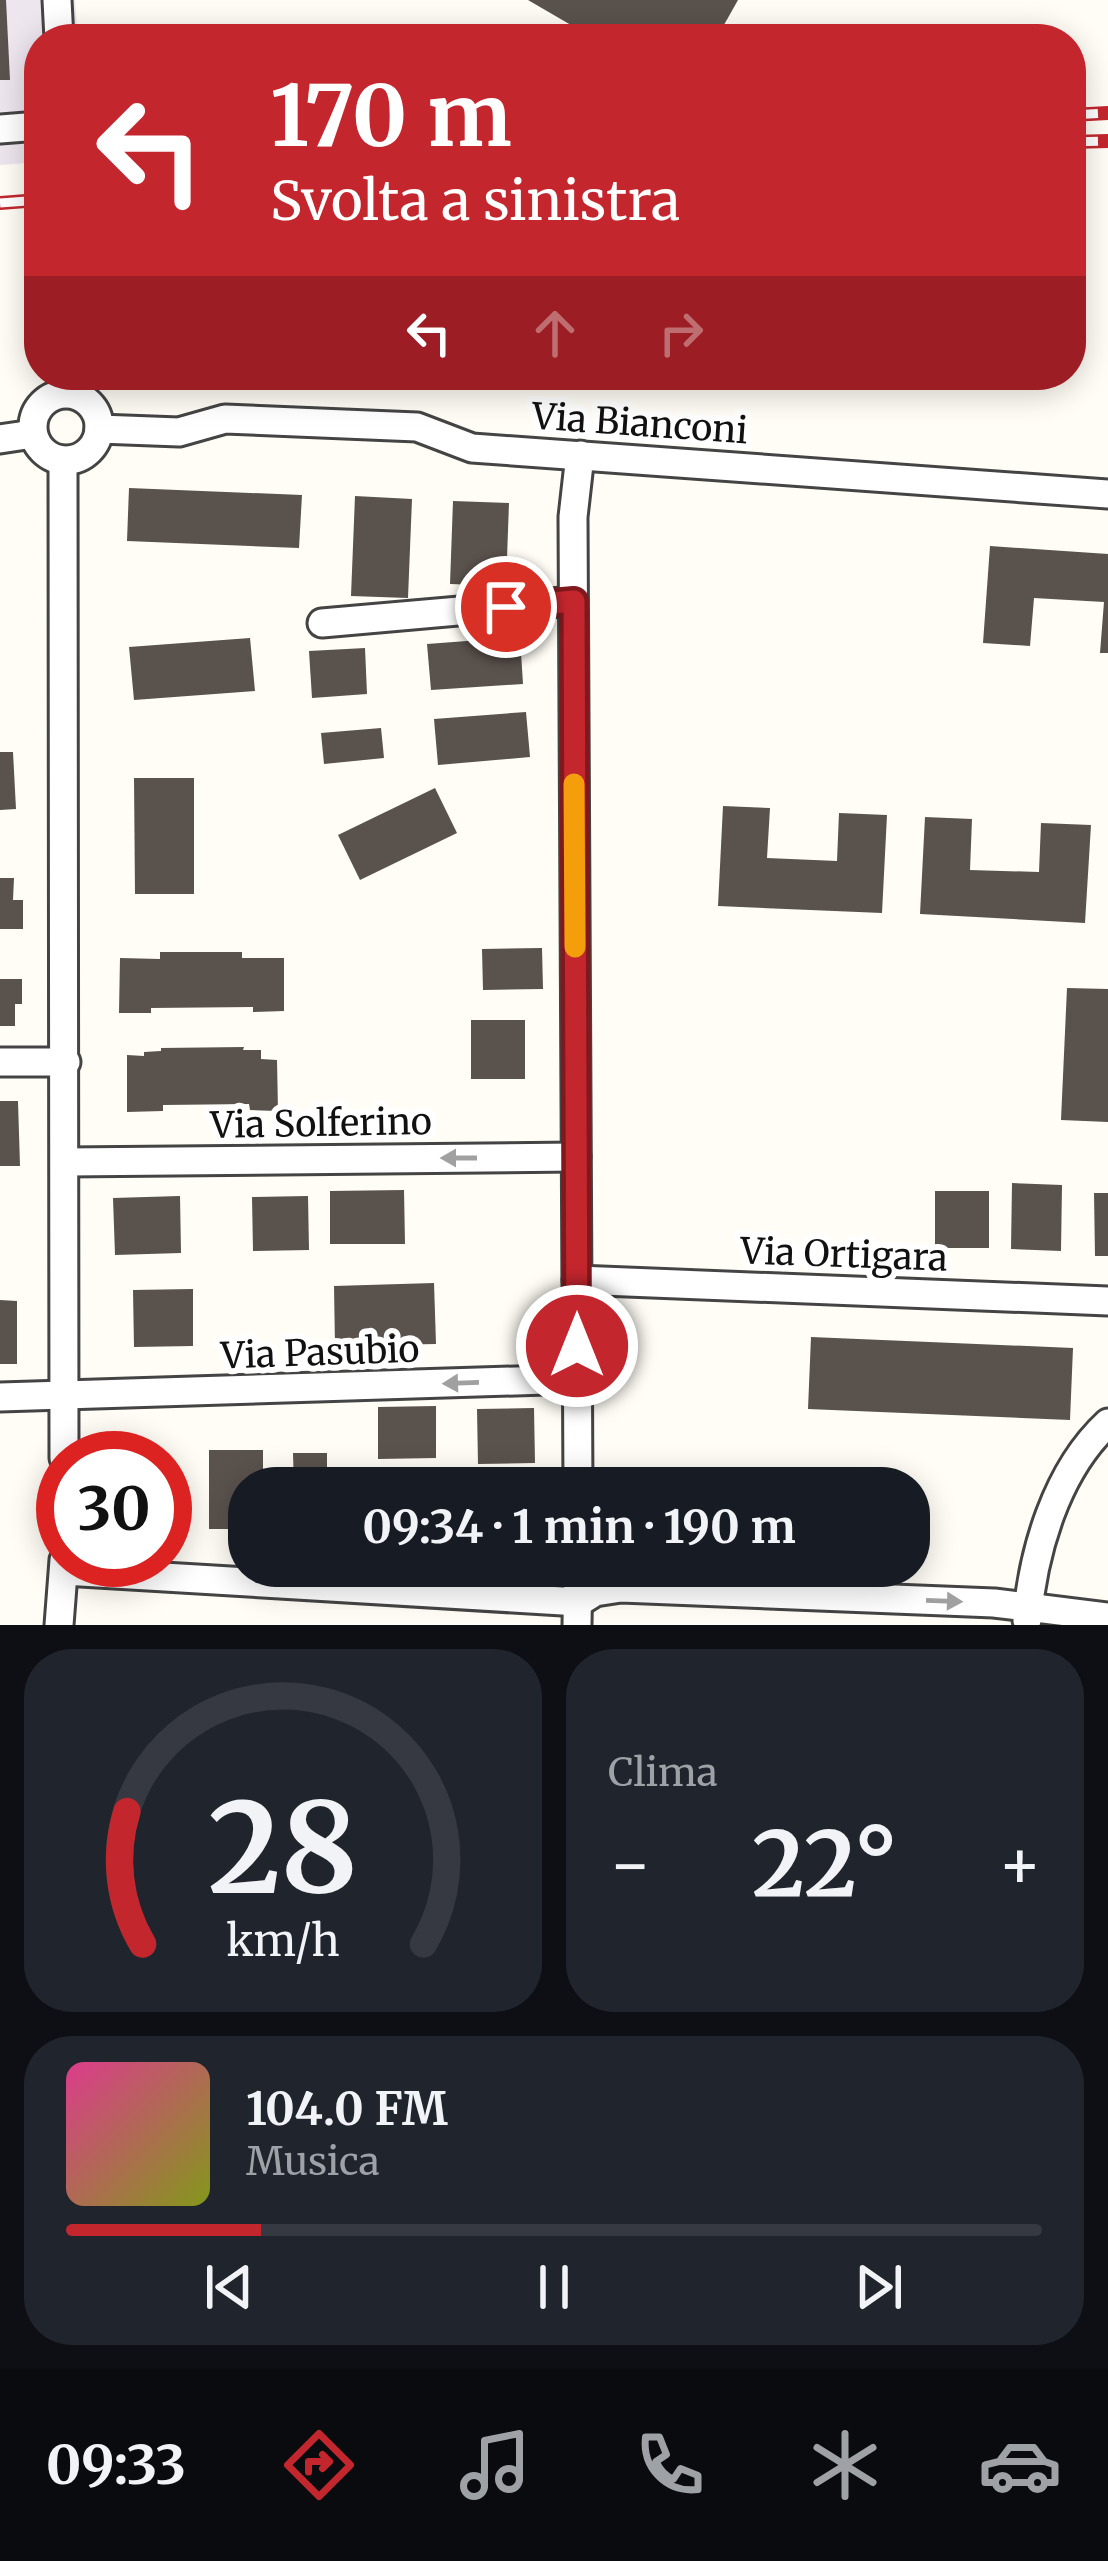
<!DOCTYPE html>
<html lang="it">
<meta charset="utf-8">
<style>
body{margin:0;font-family:Merriweather,serif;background:#20242c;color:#f1f3f6;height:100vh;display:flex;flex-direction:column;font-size:45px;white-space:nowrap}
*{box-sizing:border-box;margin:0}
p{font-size:39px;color:#9ea1a6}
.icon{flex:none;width:66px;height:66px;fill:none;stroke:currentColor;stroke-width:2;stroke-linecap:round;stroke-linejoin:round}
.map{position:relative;height:1625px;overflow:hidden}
.details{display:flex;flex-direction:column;gap:24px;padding:24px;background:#0d0f14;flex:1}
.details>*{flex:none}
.top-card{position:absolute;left:24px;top:24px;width:1062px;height:366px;border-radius:48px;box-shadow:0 6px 30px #0003;background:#c4262e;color:#fff;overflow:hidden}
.speed{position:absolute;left:36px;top:1431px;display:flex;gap:24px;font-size:60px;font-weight:700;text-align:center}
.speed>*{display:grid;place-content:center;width:156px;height:156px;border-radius:50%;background:#171b24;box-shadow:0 6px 30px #0003;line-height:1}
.speed .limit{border:18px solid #d22;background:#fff;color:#111}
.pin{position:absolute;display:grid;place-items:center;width:102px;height:102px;color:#fff;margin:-51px;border:6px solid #fff;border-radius:50%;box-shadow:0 3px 12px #0007}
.me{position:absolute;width:132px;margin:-66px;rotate:0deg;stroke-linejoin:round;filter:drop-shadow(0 0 9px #0008)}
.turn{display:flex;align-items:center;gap:42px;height:252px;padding:0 48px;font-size:54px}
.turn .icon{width:156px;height:156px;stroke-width:2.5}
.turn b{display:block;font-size:84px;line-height:102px}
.lanes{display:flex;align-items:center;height:114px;padding:0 48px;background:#0003;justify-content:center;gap:60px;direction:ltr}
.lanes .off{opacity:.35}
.big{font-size:90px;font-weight:700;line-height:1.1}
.details .tile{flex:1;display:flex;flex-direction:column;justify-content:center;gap:18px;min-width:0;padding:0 42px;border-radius:48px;background:#20242c}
.details .dial{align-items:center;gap:0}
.dial svg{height:312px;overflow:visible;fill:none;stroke:#363941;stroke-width:7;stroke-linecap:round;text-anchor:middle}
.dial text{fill:#f1f3f6;stroke:none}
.song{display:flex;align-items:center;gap:36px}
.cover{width:144px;height:144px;border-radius:18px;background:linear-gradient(135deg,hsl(330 70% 55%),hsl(70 70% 35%))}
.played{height:12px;border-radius:6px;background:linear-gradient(90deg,#c4262e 20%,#363941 20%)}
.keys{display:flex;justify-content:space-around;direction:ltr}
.heat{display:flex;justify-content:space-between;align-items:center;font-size:66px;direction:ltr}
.details .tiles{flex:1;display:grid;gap:24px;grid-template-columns:1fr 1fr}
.tile:last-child{grid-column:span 2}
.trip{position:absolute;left:228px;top:1467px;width:702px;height:120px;border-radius:48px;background:#171b24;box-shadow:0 6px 30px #0003;font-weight:700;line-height:120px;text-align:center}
.tab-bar{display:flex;height:192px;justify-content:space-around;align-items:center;background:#090b0e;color:#9ea1a6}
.tab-bar .icon{width:84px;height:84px}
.tab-bar .selected{color:#c4262e}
.tab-bar b{font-size:54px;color:#f1f3f6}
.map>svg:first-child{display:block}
.industrial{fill:#eee6ef}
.building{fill:#5a524d}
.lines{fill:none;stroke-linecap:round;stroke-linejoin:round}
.minor-casing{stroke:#444;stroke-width:33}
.minor{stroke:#fff;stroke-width:27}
.rail-casing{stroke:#c4262e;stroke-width:14}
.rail{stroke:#fff;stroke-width:9;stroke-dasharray:27;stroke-linecap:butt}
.oneway{fill:#a0a0a0}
.route-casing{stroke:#7f191e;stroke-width:30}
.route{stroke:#c4262e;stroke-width:21}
.slow{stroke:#f59e0b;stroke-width:21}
.labels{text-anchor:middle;stroke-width:12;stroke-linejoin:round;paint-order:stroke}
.street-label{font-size:36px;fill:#111;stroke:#fff}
</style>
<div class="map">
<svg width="1108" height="1625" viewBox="0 0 1108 1625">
<rect width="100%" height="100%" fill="#fffdf5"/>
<path class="industrial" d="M 0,0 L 75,0 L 78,39 L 39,39 L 39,162 L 0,165 Z"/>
<g class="building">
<path d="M 0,0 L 6,0 L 10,80 L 0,80 Z"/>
<path d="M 528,0 L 738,0 L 716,39 L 595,39 Z"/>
<path d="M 129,488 L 302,495 L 299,548 L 127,541 Z"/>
<path d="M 355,496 L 412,499 L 408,598 L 351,596 Z"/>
<path d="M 453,501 L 509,503 L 506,586 L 450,584 Z"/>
<path d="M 990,546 L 1108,554 L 1108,653 L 1100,653 L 1104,602 L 1034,598 L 1030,646 L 983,643 Z"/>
<path d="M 520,637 L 523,684 L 431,690 L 427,644 Z"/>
<path d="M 250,638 L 255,691 L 134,700 L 129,647 Z"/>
<path d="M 365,648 L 367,694 L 312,698 L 309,651 Z"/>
<path d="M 526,712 L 530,757 L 438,765 L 434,719 Z"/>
<path d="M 381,728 L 384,758 L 324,764 L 321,733 Z"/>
<path d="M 0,752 L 13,752 L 16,809 L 0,810 Z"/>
<path d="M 134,778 L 194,778 L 194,894 L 135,894 Z"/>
<path d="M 435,788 L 457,833 L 360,880 L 338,835 Z"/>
<path d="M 723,806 L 770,808 L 767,858 L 837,861 L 839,813 L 887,815 L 882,913 L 718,906 Z"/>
<path d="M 925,817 L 972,819 L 970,870 L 1039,872 L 1041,823 L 1091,825 L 1085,923 L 920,914 Z"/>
<path d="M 0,878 L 14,878 L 13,900 L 23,900 L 23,929 L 0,929 Z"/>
<path d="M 542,948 L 543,989 L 483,990 L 482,949 Z"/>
<path d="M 160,952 L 242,952 L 242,958 L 284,958 L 284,1011 L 253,1012 L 253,1007 L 151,1008 L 151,1013 L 119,1013 L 120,958 L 160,959 Z"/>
<path d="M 0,979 L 22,979 L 22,1004 L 15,1004 L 15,1026 L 0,1026 Z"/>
<path d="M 1067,988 L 1108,989 L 1108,1122 L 1061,1120 Z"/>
<rect x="471" y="1020" width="54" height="59"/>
<path d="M 244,1047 L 243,1050 L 261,1050 L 261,1059 L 277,1060 L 278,1111 L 250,1110 L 249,1104 L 163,1105 L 163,1111 L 127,1112 L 127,1055 L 144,1056 L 144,1052 L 161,1051 L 161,1048 Z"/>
<path d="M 0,1101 L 18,1101 L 20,1166 L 0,1166 Z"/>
<path d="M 1012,1183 L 1062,1185 L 1061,1251 L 1011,1249 Z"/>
<path d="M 404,1190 L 405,1244 L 330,1244 L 330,1191 Z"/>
<rect x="935" y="1191" width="54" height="57"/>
<path d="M 1094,1193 L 1108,1193 L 1108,1256 L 1095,1256 Z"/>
<path d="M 180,1196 L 181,1253 L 115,1255 L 113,1198 Z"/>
<path d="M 308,1196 L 309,1250 L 253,1251 L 252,1197 Z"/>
<path d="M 434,1283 L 436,1344 L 335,1346 L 334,1286 Z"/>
<path d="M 193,1289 L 193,1346 L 134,1347 L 133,1290 Z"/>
<path d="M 0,1300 L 17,1301 L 17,1364 L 0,1364 Z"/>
<path d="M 811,1337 L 1073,1348 L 1070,1420 L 808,1409 Z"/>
<path d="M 436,1406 L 436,1458 L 378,1459 L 378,1407 Z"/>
<path d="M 534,1408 L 535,1463 L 478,1464 L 477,1409 Z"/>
<path d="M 209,1450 L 263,1450 L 263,1488 L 249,1488 L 249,1529 L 209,1529 Z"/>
<path d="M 293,1453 L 327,1453 L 327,1488 L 294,1488 Z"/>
</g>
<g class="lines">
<g class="minor-casing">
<g id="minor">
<path d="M 57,0 L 59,39"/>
<path d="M 0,129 L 39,126"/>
<circle cx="66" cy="427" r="33"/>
<path d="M 99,429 L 179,432 L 225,419 L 417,427 L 472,448 L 1108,494"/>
<path d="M 0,439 L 33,434"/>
<path d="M 63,461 L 64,1458"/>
<path d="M 322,623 L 573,601"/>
<path d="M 0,1062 L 66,1062"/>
<path d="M 66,1162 L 576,1157"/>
<path d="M 577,1280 L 1108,1301"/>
<path d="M 0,1397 L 577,1379"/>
<path d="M 578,1488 L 573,517 L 580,455"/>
<path d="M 64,1571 L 579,1602"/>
<path d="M 579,1602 L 595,1592 L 621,1588 L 994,1603 L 1108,1617"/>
<path d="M 1027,1620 C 1033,1552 1056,1471 1108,1423"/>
<path d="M 59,1625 L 64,1560"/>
<path d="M 577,1625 L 578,1566"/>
</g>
</g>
<use href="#minor" class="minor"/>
<g class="rail-casing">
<g id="rail">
<path d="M 1071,115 L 1108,113"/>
<path d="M 1071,142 L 1108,141"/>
<path d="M 0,203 L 39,200"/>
</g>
</g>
<use href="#rail" class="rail"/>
</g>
<defs><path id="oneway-solid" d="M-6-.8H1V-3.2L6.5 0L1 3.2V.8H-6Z" transform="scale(3)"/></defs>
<g class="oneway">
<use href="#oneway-solid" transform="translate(459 1158) rotate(180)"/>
<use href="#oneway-solid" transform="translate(461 1383) rotate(178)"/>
<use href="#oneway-solid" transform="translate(944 1601) rotate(2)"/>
</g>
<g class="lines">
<g class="route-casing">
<path id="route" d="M 506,607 L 574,601 L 577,1346"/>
</g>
<use href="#route" class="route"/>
<path class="slow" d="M 574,784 L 575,947"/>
</g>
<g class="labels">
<g class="street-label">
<text transform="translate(640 423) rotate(4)" y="13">Via Bianconi</text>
<text transform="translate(321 1123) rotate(-1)" y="13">Via Solferino</text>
<text transform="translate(844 1254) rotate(2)" y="13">Via Ortigara</text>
<text transform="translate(320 1352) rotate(-2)" y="13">Via Pasubio</text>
</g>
</g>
</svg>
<div class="speed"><div class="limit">30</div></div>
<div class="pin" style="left:506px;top:607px;background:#d93025"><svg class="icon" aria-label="arrive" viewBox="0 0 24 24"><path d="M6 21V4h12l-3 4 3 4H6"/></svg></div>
<svg class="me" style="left:577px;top:1346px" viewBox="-20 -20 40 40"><circle r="17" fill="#c4262e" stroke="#fff" stroke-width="3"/><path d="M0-11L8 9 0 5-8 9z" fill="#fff"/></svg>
<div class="trip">09:34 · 1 min · 190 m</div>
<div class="top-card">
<div class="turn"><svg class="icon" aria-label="left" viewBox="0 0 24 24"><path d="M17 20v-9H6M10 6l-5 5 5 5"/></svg><div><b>170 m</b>Svolta a sinistra</div></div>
<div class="lanes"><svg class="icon" aria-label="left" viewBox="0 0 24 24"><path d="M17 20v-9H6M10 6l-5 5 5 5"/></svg><svg class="icon off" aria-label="ahead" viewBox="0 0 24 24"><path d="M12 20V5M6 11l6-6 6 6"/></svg><svg class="icon off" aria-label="right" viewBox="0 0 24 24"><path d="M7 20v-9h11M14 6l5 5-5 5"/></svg></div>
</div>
</div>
<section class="details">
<div class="tiles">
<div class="tile dial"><svg viewBox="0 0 100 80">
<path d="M14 69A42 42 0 1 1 86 69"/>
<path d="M14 69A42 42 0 0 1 10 35" stroke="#c4262e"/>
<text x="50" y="56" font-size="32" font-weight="700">28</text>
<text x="50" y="72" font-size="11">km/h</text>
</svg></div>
<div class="tile"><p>Clima</p>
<div class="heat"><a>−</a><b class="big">22°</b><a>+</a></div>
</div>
<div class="tile">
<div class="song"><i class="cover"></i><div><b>104.0 FM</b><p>Musica</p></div></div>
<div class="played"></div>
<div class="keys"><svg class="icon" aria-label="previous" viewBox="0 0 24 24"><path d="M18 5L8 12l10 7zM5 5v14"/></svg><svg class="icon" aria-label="pause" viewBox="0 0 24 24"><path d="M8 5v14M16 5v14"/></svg><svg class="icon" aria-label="next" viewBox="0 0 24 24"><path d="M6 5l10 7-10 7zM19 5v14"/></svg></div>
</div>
</div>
</section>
<nav class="tab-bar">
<b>09:33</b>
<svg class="icon selected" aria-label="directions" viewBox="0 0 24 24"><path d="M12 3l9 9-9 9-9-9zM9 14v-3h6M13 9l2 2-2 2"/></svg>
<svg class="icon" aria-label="music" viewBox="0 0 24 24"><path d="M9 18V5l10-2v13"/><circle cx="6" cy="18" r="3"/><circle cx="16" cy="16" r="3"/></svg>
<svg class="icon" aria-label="phone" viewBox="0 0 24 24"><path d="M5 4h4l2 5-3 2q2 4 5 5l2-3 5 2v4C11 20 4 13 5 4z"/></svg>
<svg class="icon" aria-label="climate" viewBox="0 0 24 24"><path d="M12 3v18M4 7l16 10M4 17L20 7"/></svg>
<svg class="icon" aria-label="car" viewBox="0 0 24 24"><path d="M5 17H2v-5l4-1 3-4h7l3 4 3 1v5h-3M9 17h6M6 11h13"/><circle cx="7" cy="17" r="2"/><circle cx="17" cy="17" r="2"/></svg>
</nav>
